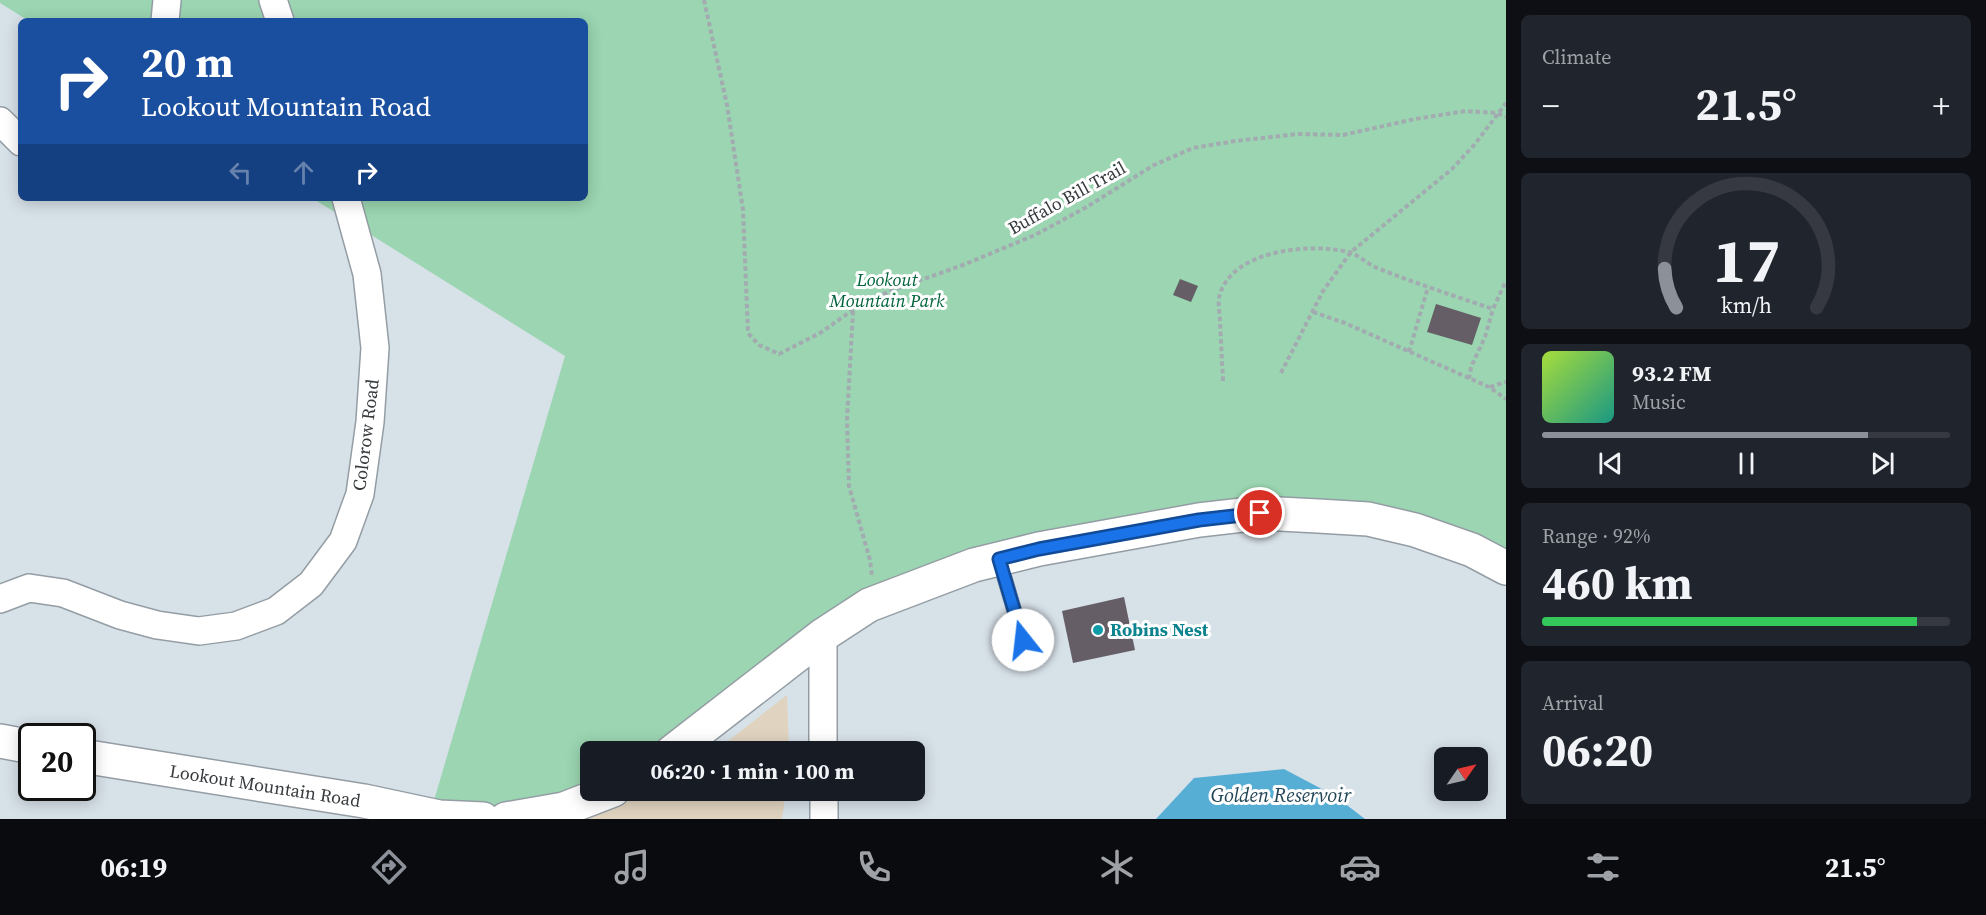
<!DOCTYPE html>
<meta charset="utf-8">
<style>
body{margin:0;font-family:"Source Serif 4",serif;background:#20242c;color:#f1f3f6;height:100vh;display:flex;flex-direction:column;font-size:22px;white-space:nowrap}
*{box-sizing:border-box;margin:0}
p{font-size:20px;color:#9ea1a6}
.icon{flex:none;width:33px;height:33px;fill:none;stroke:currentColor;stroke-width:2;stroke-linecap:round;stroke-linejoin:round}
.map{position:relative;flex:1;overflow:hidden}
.side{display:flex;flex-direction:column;gap:15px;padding:15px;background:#0d0f14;width:480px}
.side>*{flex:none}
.hud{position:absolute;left:18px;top:18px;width:570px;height:183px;border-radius:9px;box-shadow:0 3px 15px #0003;background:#1a4fa0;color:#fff;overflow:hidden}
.needle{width:39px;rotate:56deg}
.fabs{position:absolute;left:1434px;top:747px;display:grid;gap:12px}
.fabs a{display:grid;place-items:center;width:54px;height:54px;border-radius:9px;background:#171b24;box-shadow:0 3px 15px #0003;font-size:30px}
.speed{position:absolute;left:18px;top:723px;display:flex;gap:12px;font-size:30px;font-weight:700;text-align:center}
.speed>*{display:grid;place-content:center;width:78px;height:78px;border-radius:50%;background:#171b24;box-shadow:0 3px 15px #0003;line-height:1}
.speed .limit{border:3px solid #111;border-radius:9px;background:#fff;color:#111}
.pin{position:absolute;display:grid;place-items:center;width:51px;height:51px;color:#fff;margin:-26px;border:3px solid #fff;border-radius:50%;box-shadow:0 2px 6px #0007}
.me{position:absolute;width:66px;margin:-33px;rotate:344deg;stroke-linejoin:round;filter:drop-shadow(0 0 4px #0008)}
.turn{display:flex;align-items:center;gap:21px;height:126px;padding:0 24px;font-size:27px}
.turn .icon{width:78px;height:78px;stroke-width:2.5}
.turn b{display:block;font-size:42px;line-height:51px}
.lanes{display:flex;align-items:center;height:57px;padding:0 24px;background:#0003;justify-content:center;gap:30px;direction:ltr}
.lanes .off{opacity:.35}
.big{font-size:45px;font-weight:700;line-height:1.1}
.side .widget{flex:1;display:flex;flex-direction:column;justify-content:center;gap:9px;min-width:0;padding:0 21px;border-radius:9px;background:#20242c}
.side .dial{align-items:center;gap:0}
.dial svg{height:156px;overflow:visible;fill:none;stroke:#363941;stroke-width:7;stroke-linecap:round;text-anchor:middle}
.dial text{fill:#f1f3f6;stroke:none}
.song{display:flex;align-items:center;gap:18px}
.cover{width:72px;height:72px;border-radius:9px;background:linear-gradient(135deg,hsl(80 70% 55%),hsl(170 70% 35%))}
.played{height:6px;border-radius:3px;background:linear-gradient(90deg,#8c9099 80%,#363941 80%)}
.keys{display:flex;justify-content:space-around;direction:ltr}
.heat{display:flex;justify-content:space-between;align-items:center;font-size:33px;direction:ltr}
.charge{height:9px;border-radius:4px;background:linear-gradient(90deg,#34c759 92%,#363941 0)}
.trip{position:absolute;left:580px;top:741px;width:345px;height:60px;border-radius:9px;background:#171b24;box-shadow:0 3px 15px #0003;font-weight:700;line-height:60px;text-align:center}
.tabs{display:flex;height:96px;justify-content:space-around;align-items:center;background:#090b0e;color:#9ea1a6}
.tabs .icon{width:42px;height:42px}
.tabs .selected{color:#8c9099}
.tabs b{font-size:27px;color:#f1f3f6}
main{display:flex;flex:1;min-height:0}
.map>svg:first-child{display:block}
.commercial{fill:#e0d4c0}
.green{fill:#9bd5b1}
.water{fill:#57aed5}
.building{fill:#655e66}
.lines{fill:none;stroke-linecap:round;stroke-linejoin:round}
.lane-casing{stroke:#949da4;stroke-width:16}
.street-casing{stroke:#949da4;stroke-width:30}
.secondary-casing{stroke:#949da4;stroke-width:36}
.path{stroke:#a2abb0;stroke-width:4;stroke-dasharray:4.5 3;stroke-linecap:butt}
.lane{stroke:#fff;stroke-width:14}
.street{stroke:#fff;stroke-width:27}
.secondary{stroke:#fff;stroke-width:33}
.route-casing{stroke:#114b97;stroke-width:15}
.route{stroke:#1a73e8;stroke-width:10}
.culture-dot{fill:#0f9aa8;stroke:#fff;stroke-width:2}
.labels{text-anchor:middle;stroke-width:6;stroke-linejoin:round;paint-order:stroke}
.street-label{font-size:18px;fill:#373b3e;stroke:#fff}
.park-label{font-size:18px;font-style:italic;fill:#01643a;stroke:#fff}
.culture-label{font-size:18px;font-weight:bold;fill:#0d838f;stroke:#fff;text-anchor:start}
.water-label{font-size:20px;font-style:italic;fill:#1f4556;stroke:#fff}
</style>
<main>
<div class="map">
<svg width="1506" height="819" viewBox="0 0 1506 819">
<rect width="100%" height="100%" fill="#d7e1e8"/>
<g class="commercial">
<path d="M 787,695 L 789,751 L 715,751 Z"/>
<path d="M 653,791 L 786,791 L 782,819 L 583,819 Z"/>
</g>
<path class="green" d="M 0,0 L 1506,0 L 1506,568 L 1333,509 L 897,591 L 661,751 L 591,752 L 591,789 L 516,812 L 430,814 L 565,356 L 312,198 L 585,198 L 585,21 L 29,21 L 0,3 Z"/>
<path class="water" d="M 1284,769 L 1335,796 L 1365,819 L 1156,819 L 1194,778 Z"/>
<g class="building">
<path d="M 1180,279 L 1198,286 L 1191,302 L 1173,295 Z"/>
<path d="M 1436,304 L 1481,318 L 1472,345 L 1427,332 Z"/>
<path d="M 1124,597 L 1135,650 L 1073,663 L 1062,611 Z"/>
</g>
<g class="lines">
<g class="lane-casing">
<path id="lane" d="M 999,559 L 1023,640"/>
</g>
<g class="street-casing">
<g id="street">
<path d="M 273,0 L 280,21"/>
<path d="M 165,21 L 167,0"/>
<path d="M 0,121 L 21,142"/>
<path d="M 0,599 L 29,588 L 63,593 L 120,615 L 157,625 L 199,631 L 236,626 L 276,611 L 311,584 L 343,541 L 360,494 L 370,422 L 375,348 L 367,274 L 346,198"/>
<path d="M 823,635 L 823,752"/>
<path d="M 824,790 L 824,819"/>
</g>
</g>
<g class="secondary-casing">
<g id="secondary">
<path d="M 0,741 L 32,747"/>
<path d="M 672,752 L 823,635 L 869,605 L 974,565 L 1039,549 L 1199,520 L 1260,513 L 1318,516 L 1368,519 L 1415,530 L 1472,550 L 1506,568"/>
<path d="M 82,756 L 364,801 L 439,817 L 483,819"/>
<path d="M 506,819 L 564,809 L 613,790"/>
</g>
</g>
<g class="path">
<path d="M 704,0 L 727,105 L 743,210 L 748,333 L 759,345 L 779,354 L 820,333 L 853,310 L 890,291 L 963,265 L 1035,235 L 1085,208 L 1154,165 L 1193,148 L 1235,141 L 1298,134 L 1343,135 L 1415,119 L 1466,111 L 1497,113 L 1506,117"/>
<path d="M 853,311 L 847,420 L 849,486 L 870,560 L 872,576"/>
<path d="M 1313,312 L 1345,323 L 1489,387 L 1506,399"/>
<path d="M 1409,352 L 1428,287"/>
<path d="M 1281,373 L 1323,291 L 1351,252 L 1452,169 L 1475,144 L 1506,103"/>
<path d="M 1469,379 L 1471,367 L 1485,337 L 1493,309"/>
<path d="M 1223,381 C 1222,361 1221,342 1220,322 C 1220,313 1217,302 1220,294 C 1234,249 1311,243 1349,252 C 1359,255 1367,264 1377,268 C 1415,283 1454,296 1493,309 L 1506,281"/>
<path d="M 1490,387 L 1506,382"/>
</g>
<use href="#lane" class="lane"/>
<use href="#street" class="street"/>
<use href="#secondary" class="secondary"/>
</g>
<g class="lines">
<g class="route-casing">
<path id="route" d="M 1023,640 L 999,559 L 1039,549 L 1199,520 L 1260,513"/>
</g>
<use href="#route" class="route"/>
</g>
<circle class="culture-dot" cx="1098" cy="630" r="6"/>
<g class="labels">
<g class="street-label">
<text transform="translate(1067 198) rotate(-29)" y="6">Buffalo Bill Trail</text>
<text transform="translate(366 435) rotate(-83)" y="6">Colorow Road</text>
<text transform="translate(265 786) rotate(9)" y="6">Lookout Mountain Road</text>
</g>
<g class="park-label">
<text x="887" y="286">Lookout<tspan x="887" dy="21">Mountain Park</tspan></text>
</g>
<g class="culture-label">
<text x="1110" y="636">Robins Nest</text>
</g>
<g class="water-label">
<text x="1281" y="802">Golden Reservoir</text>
</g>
</g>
</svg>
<div class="fabs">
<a><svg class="needle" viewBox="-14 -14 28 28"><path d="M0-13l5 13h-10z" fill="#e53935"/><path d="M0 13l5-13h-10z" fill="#9ea1a6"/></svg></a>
</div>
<div class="speed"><div class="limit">20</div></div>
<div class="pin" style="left:1260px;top:513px;background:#d93025"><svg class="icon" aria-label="arrive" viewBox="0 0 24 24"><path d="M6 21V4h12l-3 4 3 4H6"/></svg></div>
<svg class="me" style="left:1023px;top:640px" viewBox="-20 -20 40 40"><circle r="19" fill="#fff"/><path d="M0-13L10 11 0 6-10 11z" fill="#1a73e8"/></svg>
<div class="trip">06:20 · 1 min · 100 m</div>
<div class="hud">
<div class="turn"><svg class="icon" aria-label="right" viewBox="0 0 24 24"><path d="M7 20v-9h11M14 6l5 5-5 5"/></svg><div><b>20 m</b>Lookout Mountain Road</div></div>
<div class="lanes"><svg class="icon off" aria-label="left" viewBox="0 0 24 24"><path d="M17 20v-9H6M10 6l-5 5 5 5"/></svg><svg class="icon off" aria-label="ahead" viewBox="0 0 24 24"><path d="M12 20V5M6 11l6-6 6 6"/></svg><svg class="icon" aria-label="right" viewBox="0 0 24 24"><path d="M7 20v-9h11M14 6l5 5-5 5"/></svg></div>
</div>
</div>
<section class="side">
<div class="widget"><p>Climate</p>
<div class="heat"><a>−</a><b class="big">21.5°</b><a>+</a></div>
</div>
<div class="widget dial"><svg viewBox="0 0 100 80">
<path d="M14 69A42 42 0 1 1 86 69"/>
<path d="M14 69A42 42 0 0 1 8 49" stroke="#8c9099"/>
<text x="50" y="56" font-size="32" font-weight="700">17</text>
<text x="50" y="72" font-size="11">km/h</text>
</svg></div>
<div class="widget">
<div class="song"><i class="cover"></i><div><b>93.2 FM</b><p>Music</p></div></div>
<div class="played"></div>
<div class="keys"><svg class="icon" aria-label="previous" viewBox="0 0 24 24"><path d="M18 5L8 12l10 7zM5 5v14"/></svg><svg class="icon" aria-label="pause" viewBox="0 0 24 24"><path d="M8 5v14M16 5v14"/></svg><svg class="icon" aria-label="next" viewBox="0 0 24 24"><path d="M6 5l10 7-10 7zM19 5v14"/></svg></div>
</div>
<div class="widget"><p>Range · 92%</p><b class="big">460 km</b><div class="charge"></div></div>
<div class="widget"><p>Arrival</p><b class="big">06:20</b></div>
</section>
</main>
<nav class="tabs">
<b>06:19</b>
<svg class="icon selected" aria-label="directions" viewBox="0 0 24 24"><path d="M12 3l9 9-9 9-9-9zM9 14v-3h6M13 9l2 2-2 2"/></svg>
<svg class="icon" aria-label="music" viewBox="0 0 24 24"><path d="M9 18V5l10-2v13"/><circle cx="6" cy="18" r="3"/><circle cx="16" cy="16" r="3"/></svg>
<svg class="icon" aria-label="phone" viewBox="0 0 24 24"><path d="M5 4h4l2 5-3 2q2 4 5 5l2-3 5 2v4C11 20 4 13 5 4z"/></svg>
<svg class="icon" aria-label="climate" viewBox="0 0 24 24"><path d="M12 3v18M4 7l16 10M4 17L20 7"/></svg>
<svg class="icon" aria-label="car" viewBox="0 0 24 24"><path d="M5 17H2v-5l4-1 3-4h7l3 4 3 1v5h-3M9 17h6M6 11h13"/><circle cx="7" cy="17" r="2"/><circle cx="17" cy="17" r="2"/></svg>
<svg class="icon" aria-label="filters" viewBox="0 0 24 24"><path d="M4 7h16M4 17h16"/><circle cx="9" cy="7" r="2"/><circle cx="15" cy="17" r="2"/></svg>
<b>21.5°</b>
</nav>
